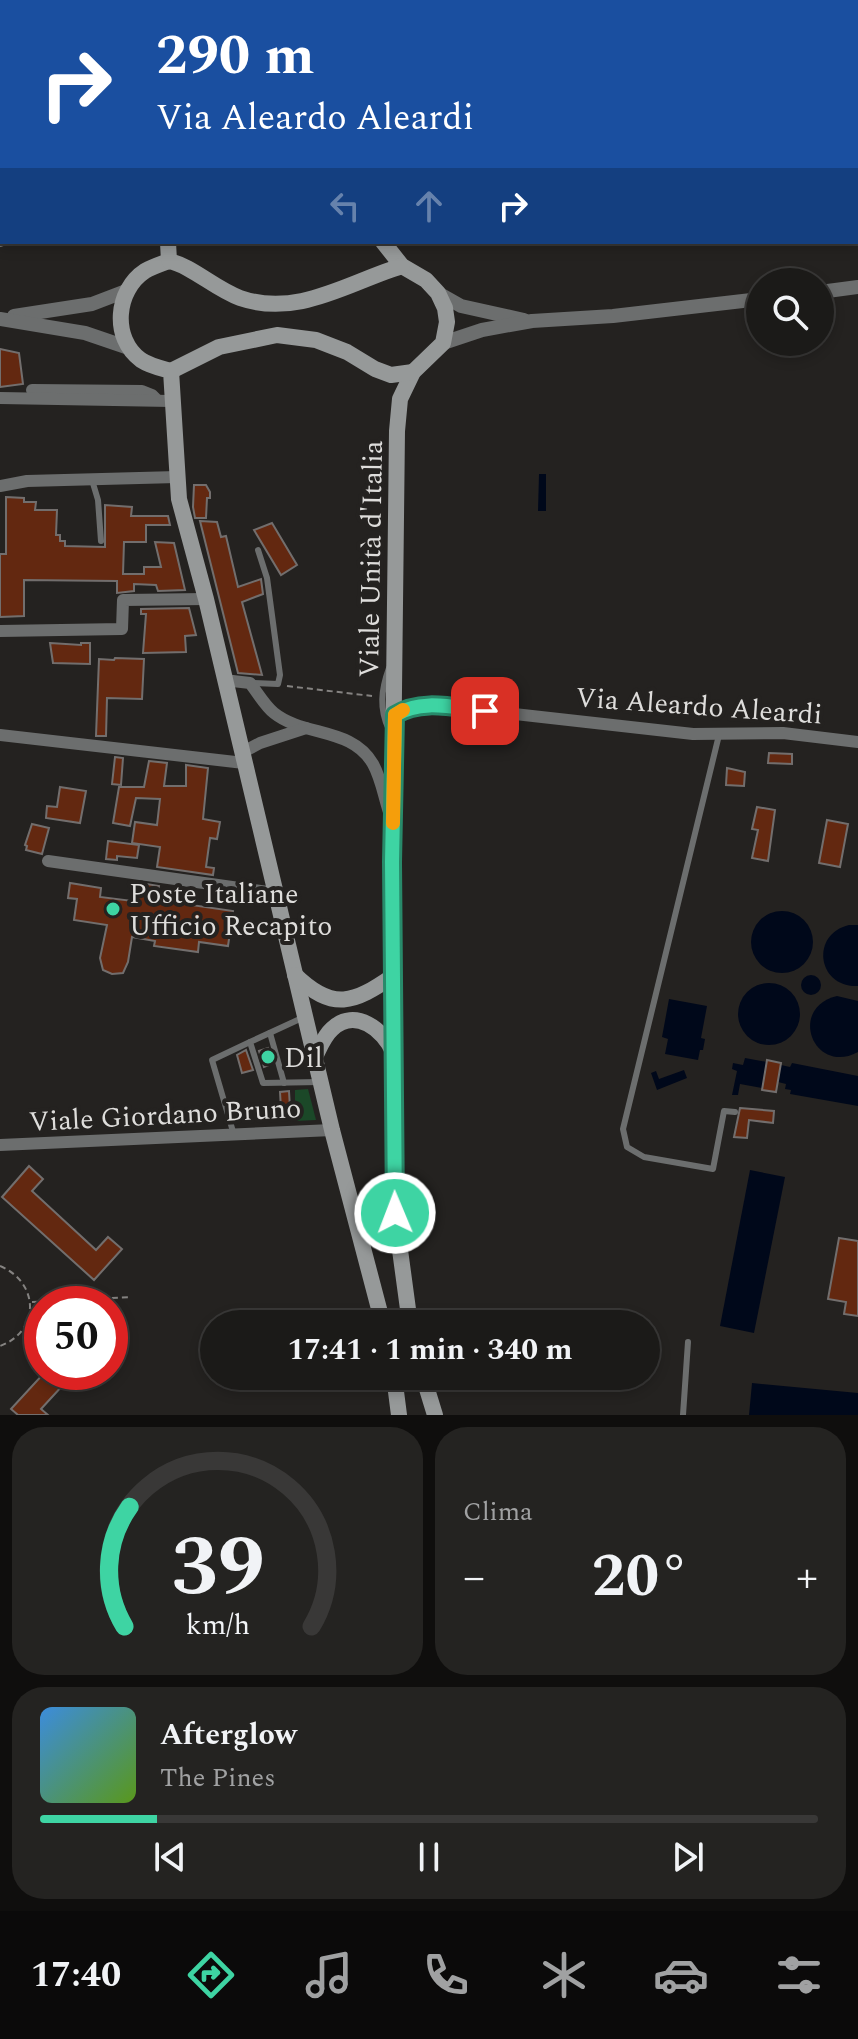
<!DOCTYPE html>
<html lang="it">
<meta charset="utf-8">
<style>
body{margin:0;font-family:Spectral,serif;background:#242321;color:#f1f3f6;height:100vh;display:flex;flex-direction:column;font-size:30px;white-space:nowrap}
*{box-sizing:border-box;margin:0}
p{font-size:26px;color:#a0a1a2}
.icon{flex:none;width:44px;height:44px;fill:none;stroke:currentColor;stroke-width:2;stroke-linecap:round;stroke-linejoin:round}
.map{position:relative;height:1415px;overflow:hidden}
.drawer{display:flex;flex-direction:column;gap:12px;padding:12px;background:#0f0e0d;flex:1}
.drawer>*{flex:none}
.top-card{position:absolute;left:0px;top:0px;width:858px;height:244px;box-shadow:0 4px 12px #0003,0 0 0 2px #393837;background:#1a4fa0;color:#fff;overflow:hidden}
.fabs{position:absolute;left:746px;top:268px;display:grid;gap:16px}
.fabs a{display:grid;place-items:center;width:88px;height:88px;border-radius:50%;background:#1b1a18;box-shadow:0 4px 12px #0003,0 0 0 2px #393837;font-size:40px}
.speed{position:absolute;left:24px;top:1286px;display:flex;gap:16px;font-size:40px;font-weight:700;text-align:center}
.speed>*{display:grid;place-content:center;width:104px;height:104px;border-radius:50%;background:#1b1a18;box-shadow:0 4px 12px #0003,0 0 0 2px #393837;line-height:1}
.speed .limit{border:12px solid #d22;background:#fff;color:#111}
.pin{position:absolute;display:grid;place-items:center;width:68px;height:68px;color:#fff;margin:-34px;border-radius:16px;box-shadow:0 4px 12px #0006}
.me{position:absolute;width:88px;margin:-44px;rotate:359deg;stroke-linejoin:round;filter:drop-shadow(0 0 6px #0008)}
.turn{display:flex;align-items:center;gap:28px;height:168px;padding:0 24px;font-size:36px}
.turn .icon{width:104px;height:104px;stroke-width:2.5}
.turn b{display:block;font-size:56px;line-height:68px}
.lanes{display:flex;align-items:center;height:76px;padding:0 24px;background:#0003;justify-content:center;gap:40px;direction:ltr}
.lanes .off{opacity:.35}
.big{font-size:60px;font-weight:700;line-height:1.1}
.drawer .card{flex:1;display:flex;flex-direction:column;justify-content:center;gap:12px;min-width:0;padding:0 28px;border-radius:32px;background:#242321}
.drawer .dial{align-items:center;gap:0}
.dial svg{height:208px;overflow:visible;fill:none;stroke:#393837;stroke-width:7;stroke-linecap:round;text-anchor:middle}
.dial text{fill:#f1f3f6;stroke:none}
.song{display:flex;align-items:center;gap:24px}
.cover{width:96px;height:96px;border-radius:12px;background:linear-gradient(135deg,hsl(210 70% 55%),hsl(90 70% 35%))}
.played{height:8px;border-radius:4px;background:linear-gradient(90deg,#3ed4a3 15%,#393837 15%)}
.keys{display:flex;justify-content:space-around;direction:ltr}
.heat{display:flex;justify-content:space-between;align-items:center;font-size:44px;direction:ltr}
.drawer .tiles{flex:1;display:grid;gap:12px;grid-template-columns:1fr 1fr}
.card:last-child{grid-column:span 2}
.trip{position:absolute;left:200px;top:1310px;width:460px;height:80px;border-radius:40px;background:#1b1a18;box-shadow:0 4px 12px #0003,0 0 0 2px #393837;font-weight:700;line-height:80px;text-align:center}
.menu{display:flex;height:128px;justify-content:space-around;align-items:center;background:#0b0a0a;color:#a0a1a2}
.menu .icon{width:56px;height:56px}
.menu .active{color:#3ed4a3}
.menu b{font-size:36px;color:#f1f3f6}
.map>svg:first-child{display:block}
.green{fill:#1b4828}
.water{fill:#00081a}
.building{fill:#632810;stroke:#726e6d;stroke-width:2}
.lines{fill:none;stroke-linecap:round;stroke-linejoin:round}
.path{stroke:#858381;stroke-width:2;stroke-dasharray:6 4;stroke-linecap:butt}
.service{stroke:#6c6e6e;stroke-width:6}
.minor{stroke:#6c6e6e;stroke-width:12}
.tertiary{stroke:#6c6e6e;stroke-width:14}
.secondary{stroke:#969999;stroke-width:16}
.route-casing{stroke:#288a6a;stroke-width:20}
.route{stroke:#3ed4a3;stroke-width:14}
.slow{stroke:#f59e0b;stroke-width:14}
.poi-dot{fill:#3ed4a3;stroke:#242220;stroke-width:3}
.labels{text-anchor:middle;stroke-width:8;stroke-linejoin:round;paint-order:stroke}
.street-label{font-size:28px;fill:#dedddb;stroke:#242220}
.poi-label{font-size:28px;fill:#dedddb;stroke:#242220;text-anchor:start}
</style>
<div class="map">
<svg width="858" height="1415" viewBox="0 0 858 1415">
<rect width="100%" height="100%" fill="#242220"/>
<path class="green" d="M 308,1089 L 316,1120 L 295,1121 L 295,1090 Z"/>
<g class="water">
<path d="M 539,474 L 546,474 L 546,511 L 538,511 Z"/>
<circle cx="782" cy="942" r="31"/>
<path d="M 849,925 L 858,925 L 858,986 C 817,988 810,934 849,925 Z"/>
<circle cx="811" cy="985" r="10"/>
<circle cx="769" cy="1014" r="31"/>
<path d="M 837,996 L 858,1001 L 858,1052 C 814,1076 787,1008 837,996 Z"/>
<path d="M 669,999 L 707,1006 L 701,1038 L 705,1039 L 703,1050 L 700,1050 L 698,1060 L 665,1054 L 668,1039 L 662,1037 Z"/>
<path d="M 745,1058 L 767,1062 L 762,1088 L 740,1084 L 738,1095 L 732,1095 L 737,1071 L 732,1069 L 733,1063 L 743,1065 Z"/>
<path d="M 792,1063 L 858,1076 L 858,1106 L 790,1094 L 791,1090 L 785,1089 L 786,1084 L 778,1082 L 781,1065 L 790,1067 Z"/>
<path d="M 684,1070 L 687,1078 L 657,1090 L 651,1073 L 656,1071 L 659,1079 Z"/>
<path d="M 750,1170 L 785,1177 L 754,1333 L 720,1326 Z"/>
<path d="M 752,1383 L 858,1393 L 858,1415 L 749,1415 Z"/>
</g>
<g class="building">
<path d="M 0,349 L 19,353 L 23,384 L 0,387 Z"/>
<path d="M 194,485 L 206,485 L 210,492 L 210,498 L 207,498 L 206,518 L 195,518 L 193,507 Z"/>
<path d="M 6,497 L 24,498 L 24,502 L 36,502 L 35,510 L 57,510 L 56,535 L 60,535 L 60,541 L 65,541 L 65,546 L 105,547 L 105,505 L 132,507 L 131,516 L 168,516 L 170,525 L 146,525 L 146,542 L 124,542 L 123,574 L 144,574 L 144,567 L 161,567 L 155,542 L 174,543 L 185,590 L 158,591 L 156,585 L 134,584 L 134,591 L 117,593 L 117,581 L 24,580 L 24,616 L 0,617 L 0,554 L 6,554 Z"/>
<path d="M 200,521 L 217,522 L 221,537 L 226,536 L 238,587 L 261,579 L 263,594 L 242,602 L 262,675 L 238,673 Z"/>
<path d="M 272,523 L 297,565 L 281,575 L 254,530 Z"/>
<path d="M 189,608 L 196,635 L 185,636 L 186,652 L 143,653 L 146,614 L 141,614 L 141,609 Z"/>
<path d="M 50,643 L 81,645 L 81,643 L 90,643 L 90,664 L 53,663 Z"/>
<path d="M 115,658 L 144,659 L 142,699 L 107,698 L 106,736 L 96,736 L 99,659 L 114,660 Z"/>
<path d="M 769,753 L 792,754 L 792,764 L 768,763 Z"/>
<path d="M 115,757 L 123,758 L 121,785 L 112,784 Z"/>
<path d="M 149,761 L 167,763 L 164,786 L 186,786 L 186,765 L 208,768 L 203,819 L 220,822 L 217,839 L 210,838 L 206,867 L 214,868 L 213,875 L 157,867 L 160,847 L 132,843 L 135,822 L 157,825 L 160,799 L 136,798 L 130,826 L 113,823 L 119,787 L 144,787 Z"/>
<path d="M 727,768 L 745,772 L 744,786 L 726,785 Z"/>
<path d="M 60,787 L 86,791 L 80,823 L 46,818 L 47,806 L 57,807 Z"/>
<path d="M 757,807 L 775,810 L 768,861 L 752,858 L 758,830 L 752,829 Z"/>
<path d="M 827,820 L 848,824 L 840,867 L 819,863 Z"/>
<path d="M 32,824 L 49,828 L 42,854 L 26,850 L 27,846 L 25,845 Z"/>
<path d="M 108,841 L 139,845 L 137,858 L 117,856 L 117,860 L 106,859 Z"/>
<path d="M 134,882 L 159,886 L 157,900 L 233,911 L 228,946 L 199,942 L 198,952 L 154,946 L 155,941 L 132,937 L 128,962 L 123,973 L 112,974 L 103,970 L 100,958 L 107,925 L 74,920 L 77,899 L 68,898 L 70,883 L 101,888 L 100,897 L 132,901 Z"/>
<path d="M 268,1048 L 272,1064 L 264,1067 L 259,1051 Z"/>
<path d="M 246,1050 L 253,1070 L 242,1073 L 237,1055 Z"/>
<path d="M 767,1060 L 781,1063 L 776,1092 L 762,1090 Z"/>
<path d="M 289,1091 L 290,1109 L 281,1109 L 280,1092 Z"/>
<path d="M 740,1108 L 774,1111 L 773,1123 L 749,1120 L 747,1138 L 734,1137 Z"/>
<path d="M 29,1166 L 43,1179 L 32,1191 L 96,1250 L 108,1237 L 122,1249 L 94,1280 L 2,1197 Z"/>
<path d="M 839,1238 L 858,1241 L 858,1316 L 844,1314 L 846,1302 L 828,1299 Z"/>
<path d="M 110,1330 L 125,1343 L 110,1360 Z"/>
<path d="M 45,1372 L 75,1372 L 41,1409 L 48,1415 L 18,1415 L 11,1409 Z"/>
</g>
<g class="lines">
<g class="path">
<path d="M 0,246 L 13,242"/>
<path d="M 287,686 L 372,696"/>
<path d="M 0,1266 C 39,1282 41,1331 0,1346"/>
<path d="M 32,1302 L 131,1297"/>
</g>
<g class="service">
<path d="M 0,79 L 2,79"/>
<path d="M 92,480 L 98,500 L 101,541"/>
<path d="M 253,683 L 278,684 L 280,675 L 267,578 L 258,550"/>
<path d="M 389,730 C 379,709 381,690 389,668"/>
<path d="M 719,735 L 623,1129 L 627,1147 L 644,1157 L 713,1169 L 724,1111 L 735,1112"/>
<path d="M 302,1018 L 250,1042 L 263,1083 L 319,1082"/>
<path d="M 270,1033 L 284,1083"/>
<path d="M 234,1135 L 212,1060 L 250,1042"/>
<path d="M 683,1415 L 688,1342"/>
</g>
<g class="minor">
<path d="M 32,390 L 142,391 L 152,395 L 157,400"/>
<path d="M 0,398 L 171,401"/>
<path d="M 0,486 L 27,481 L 177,477"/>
<path d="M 0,631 L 122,629 L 123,600 L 206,599"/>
<path d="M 224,680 L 250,683 C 257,692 265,706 274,713 C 304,737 352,727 373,764 C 381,778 384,797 389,812"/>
<path d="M 395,715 L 409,706 L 425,704 L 693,734 L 783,733 L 858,742"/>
<path d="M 0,735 L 244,763"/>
<path d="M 241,753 L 260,743 L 306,728"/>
<path d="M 48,861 L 275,893"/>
<path d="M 0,1145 L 332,1130"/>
</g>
<g class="tertiary">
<path d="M 820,292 L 858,287"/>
<path d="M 438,293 L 461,306 L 524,320"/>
<path d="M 14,316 L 92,304 L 126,291"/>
<path d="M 0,319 L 85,333 L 129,348"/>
<path d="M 443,343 L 482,330 L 532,321 L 613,316 L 760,299"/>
</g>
<g class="secondary">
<path d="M 162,0 L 162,2"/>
<path d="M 289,0 L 290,2"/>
<path d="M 168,242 L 169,261 C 161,264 152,267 145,271 C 116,290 111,338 141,360 C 150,366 160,368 171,371 L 179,499 L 206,599 L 332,1130 L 383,1324"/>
<path d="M 383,242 L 402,266 L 426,280 L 438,293 L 445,308 L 447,322 L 443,343 L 413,372 L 400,399 L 397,431 L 392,862 L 394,1131 L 395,1213 L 410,1324"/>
<path d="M 169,261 C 192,266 215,289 240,298 C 298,318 349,282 402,266"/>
<path d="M 171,371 L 219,347 L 277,335 L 316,340 L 347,352 L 375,369 L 391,375 L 413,372"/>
<path d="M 295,975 C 333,1012 354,1003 393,976"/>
<path d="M 315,1057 C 320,1047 324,1036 332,1029 C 355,1007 384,1030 393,1052"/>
<path d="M 394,1376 L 399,1415"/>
<path d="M 423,1376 L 435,1415"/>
</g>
</g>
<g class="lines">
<g class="route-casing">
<path id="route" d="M 395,1213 L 392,862 L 395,715 C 422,698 455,708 485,711"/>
</g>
<use href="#route" class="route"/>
<path class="slow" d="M 393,823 L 395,715 L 403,710"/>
</g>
<g class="poi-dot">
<circle cx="113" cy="909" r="8"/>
<circle cx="268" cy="1057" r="8"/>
</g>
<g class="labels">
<g class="street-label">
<text transform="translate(370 559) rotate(-89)" y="10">Viale Unità d'Italia</text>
<text transform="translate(699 705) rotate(4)" y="10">Via Aleardo Aleardi</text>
<text transform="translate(165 1114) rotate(-3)" y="10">Viale Giordano Bruno</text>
</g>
<g class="poi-label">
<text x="129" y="903">Poste Italiane<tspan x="129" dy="32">Ufficio Recapito</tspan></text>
<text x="284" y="1067">Dil</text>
</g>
</g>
</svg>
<div class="fabs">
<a><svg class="icon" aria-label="search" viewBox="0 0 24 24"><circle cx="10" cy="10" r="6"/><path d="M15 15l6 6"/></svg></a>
</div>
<div class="speed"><div class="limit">50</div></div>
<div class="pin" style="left:485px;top:711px;background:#d93025"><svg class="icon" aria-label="arrive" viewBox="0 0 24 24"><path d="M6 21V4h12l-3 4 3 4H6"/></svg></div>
<svg class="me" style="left:395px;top:1213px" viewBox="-20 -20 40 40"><circle r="17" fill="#3ed4a3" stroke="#fff" stroke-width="3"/><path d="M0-11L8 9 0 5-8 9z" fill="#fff"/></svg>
<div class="trip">17:41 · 1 min · 340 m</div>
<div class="top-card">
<div class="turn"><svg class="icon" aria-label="right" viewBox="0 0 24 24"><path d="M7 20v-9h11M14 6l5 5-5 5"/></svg><div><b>290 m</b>Via Aleardo Aleardi</div></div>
<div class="lanes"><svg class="icon off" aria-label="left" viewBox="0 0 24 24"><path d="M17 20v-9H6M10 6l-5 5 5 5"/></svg><svg class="icon off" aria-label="ahead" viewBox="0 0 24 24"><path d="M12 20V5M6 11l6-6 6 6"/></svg><svg class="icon" aria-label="right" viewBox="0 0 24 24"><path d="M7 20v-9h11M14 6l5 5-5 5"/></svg></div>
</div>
</div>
<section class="drawer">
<div class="tiles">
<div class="card dial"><svg viewBox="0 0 100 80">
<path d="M14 69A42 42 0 1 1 86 69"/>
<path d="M14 69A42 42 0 0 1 16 23" stroke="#3ed4a3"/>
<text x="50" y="56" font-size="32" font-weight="700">39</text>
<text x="50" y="72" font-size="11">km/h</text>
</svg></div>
<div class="card"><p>Clima</p>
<div class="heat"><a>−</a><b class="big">20°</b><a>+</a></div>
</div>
<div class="card">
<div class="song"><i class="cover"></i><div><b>Afterglow</b><p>The Pines</p></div></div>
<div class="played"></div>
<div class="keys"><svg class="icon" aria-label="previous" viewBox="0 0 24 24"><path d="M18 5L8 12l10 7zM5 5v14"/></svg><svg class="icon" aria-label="pause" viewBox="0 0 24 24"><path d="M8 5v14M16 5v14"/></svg><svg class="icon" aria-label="next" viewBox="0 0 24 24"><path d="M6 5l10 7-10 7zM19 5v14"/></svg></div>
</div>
</div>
</section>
<nav class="menu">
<b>17:40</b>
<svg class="icon active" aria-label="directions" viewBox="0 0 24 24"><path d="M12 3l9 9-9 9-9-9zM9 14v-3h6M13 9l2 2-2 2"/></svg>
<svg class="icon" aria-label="music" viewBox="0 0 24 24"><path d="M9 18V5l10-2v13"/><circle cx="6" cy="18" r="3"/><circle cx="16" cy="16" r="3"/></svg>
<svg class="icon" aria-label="phone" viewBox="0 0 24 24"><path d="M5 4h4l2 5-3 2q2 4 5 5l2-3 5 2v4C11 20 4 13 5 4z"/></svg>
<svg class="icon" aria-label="climate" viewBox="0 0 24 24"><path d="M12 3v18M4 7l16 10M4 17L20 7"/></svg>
<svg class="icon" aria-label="car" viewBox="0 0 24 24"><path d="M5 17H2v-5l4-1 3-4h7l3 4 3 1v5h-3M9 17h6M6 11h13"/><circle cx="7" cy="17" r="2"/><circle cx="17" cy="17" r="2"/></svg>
<svg class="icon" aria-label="filters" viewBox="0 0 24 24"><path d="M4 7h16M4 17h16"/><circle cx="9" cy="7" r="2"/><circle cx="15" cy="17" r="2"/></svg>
</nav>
